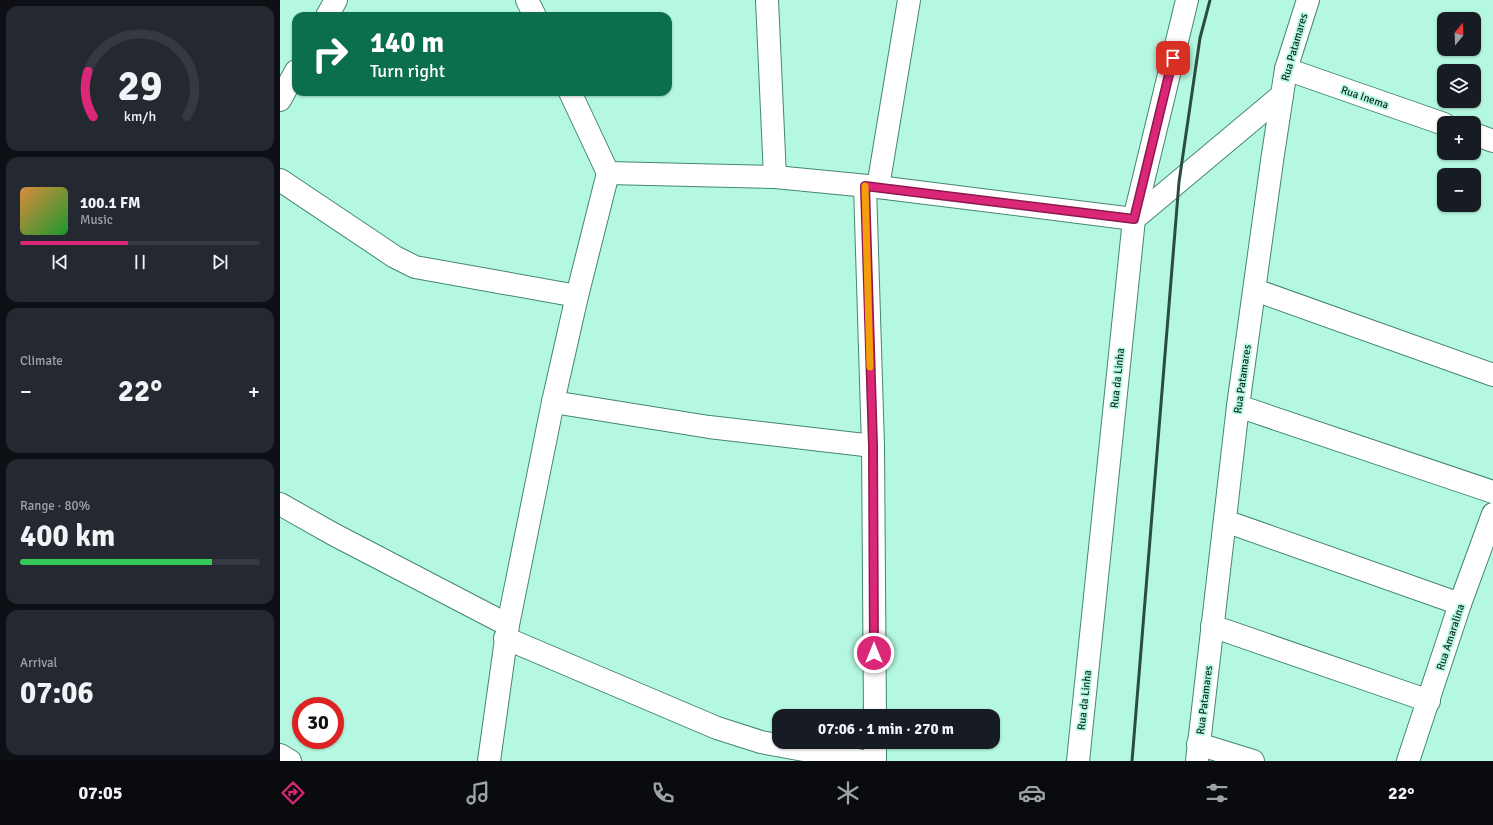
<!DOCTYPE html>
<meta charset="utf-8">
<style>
body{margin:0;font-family:Signika,sans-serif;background:#242831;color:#f1f3f6;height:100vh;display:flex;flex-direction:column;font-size:15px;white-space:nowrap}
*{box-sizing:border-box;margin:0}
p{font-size:13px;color:#9ea1a6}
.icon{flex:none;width:22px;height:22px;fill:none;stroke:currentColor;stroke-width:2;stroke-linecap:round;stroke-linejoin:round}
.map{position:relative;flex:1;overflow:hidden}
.side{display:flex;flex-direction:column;gap:6px;padding:6px;background:#0d0f14;width:280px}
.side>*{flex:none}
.top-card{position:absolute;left:12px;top:12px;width:380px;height:84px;border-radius:12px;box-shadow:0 1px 3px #0004;background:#0b6e4f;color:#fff;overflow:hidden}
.needle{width:26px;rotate:19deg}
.fabs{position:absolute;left:1157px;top:12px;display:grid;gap:8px}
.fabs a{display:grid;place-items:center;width:44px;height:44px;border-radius:8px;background:#171b24;box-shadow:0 1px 3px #0004;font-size:20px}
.speed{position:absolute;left:12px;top:697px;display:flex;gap:8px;font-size:20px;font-weight:700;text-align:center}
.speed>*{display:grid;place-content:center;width:52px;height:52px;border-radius:50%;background:#171b24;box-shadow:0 1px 3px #0004;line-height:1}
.speed .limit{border:6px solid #d22;background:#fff;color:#111}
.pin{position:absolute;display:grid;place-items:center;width:34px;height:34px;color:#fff;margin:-17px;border-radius:8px;box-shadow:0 2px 6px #0006}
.me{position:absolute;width:44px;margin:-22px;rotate:0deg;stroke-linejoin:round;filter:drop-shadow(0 0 3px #0008)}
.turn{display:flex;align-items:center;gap:14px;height:84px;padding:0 12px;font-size:18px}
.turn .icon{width:52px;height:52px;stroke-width:2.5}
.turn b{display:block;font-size:28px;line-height:34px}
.big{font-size:30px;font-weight:700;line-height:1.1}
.side .card{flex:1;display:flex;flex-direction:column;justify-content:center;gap:6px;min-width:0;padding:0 14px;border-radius:12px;background:#242831}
.side .dial{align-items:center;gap:0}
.dial svg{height:104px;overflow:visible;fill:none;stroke:#363941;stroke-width:7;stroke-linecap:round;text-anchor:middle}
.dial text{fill:#f1f3f6;stroke:none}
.song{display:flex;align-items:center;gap:12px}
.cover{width:48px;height:48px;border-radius:6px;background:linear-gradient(135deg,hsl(30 70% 55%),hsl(130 70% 35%))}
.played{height:4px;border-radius:2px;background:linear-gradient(90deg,#db2777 45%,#363941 45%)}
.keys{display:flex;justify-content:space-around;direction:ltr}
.heat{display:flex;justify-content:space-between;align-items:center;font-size:22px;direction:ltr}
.charge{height:6px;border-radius:3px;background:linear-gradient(90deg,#34c759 80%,#363941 0)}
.trip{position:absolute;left:492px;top:709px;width:228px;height:40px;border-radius:12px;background:#171b24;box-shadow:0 1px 3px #0004;font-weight:700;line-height:40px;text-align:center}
.menu{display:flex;height:64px;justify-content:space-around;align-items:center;background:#090b0e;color:#9ea1a6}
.menu .icon{width:28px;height:28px}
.menu .on{color:#db2777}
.menu b{font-size:18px;color:#f1f3f6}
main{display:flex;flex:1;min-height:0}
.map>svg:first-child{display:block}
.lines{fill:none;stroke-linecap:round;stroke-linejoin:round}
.minor-casing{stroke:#458672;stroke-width:24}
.minor{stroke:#fff;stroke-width:22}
.rail{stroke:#2a4c41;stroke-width:3}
.route-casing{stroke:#8e194d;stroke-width:10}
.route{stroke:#db2777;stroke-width:7}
.slow{stroke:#f59e0b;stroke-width:7}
.labels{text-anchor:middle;stroke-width:3.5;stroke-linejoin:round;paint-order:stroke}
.street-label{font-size:11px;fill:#0f2a22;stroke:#b5f8e2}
</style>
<main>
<section class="side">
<div class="card dial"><svg viewBox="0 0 100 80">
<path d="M14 69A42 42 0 1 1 86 69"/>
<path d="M14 69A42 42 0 0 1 10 34" stroke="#db2777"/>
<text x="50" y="56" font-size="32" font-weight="700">29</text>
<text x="50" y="72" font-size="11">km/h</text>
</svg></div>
<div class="card">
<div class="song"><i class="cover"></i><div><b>100.1 FM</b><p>Music</p></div></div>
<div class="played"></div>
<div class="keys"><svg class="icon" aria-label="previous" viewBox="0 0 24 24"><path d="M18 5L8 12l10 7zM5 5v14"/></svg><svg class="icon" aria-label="pause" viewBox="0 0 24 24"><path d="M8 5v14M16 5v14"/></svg><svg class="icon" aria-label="next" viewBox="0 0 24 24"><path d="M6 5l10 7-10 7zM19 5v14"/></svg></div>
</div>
<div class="card"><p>Climate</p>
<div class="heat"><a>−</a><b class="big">22°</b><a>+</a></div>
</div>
<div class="card"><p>Range · 80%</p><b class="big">400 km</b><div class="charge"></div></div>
<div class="card"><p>Arrival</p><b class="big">07:06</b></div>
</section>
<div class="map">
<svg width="1213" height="761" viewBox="0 0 1213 761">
<rect width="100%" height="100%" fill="#b5f8e2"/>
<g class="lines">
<g class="minor-casing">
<g id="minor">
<path d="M 247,0 L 255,16"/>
<path d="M 487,0 L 495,177"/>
<path d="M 47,16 L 56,0"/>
<path d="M 1006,69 L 1164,124"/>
<path d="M 0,100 L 16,71"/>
<path d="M 1194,134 L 1213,141"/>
<path d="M 328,173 L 495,177 L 598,187 L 854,219 L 1002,95"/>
<path d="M 0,180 L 115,257 L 135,267 L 297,296"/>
<path d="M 585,186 L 593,446 L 595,716"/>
<path d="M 598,187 L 629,0"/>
<path d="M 975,290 L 1213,375"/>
<path d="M 273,402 L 429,427 L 593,446"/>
<path d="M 958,406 L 1213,492"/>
<path d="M 0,504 L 53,534 L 228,625"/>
<path d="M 945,521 L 1180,604"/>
<path d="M 932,626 L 1149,701"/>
<path d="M 225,638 L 437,728 L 481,742 L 583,761"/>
<path d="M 595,742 L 595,761"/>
<path d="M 918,744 L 973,761"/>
<path d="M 0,755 L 10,761"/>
<path d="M 209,761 L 228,625 L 273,402 L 297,296 L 328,173 L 290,92"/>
<path d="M 798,761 L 854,219 L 907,0"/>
<path d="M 917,761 L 958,406 L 992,161 L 1006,69 L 1028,0"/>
<path d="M 1128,761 L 1180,604 L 1213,514"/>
</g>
</g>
<use href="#minor" class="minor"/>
<path class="rail" d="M 852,761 L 899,182 L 920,38 L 930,0"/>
</g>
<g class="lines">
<g class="route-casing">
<path id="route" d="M 594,653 L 593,446 L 585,186 L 854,219 L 893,58"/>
</g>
<use href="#route" class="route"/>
<path class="slow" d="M 585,186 L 590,367"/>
</g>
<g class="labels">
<g class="street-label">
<text transform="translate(1014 47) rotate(-74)" y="4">Rua Patamares</text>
<text transform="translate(1085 97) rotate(19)" y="4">Rua Inema</text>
<text transform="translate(837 378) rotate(-84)" y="4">Rua da Linha</text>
<text transform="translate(962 379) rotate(-82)" y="4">Rua Patamares</text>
<text transform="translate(1170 637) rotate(-72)" y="4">Rua Amaralina</text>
<text transform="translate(804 700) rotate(-84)" y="4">Rua da Linha</text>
<text transform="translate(924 700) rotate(-83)" y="4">Rua Patamares</text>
</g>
</g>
</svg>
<div class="fabs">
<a><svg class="needle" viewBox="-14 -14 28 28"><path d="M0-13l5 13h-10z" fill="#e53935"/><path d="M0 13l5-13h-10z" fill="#9ea1a6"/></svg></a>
<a><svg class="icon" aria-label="layers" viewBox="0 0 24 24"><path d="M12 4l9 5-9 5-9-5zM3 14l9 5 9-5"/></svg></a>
<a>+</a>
<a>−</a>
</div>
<div class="speed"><div class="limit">30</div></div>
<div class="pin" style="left:893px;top:58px;background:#d93025"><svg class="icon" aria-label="arrive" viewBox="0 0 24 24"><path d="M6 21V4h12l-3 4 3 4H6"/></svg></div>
<svg class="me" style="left:594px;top:653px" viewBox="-20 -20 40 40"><circle r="17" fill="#db2777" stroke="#fff" stroke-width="3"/><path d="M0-11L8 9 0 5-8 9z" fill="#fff"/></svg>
<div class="trip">07:06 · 1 min · 270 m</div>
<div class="top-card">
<div class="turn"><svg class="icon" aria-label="right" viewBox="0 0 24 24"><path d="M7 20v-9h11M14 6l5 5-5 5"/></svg><div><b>140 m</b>Turn right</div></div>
</div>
</div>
</main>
<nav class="menu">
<b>07:05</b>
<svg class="icon on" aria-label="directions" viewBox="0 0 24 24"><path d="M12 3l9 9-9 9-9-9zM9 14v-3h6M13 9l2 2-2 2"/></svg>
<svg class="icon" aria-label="music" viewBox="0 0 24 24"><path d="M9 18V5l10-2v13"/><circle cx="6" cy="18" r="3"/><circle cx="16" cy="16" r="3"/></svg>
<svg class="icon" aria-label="phone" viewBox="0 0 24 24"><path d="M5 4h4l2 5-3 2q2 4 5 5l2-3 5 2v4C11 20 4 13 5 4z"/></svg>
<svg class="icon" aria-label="climate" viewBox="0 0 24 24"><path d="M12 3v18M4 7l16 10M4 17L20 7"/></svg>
<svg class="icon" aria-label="car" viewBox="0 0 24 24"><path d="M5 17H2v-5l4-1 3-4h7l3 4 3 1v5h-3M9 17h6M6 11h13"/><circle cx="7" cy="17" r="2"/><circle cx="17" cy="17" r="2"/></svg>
<svg class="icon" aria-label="filters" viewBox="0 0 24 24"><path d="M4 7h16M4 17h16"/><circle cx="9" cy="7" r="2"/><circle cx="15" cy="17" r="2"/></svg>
<b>22°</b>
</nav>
